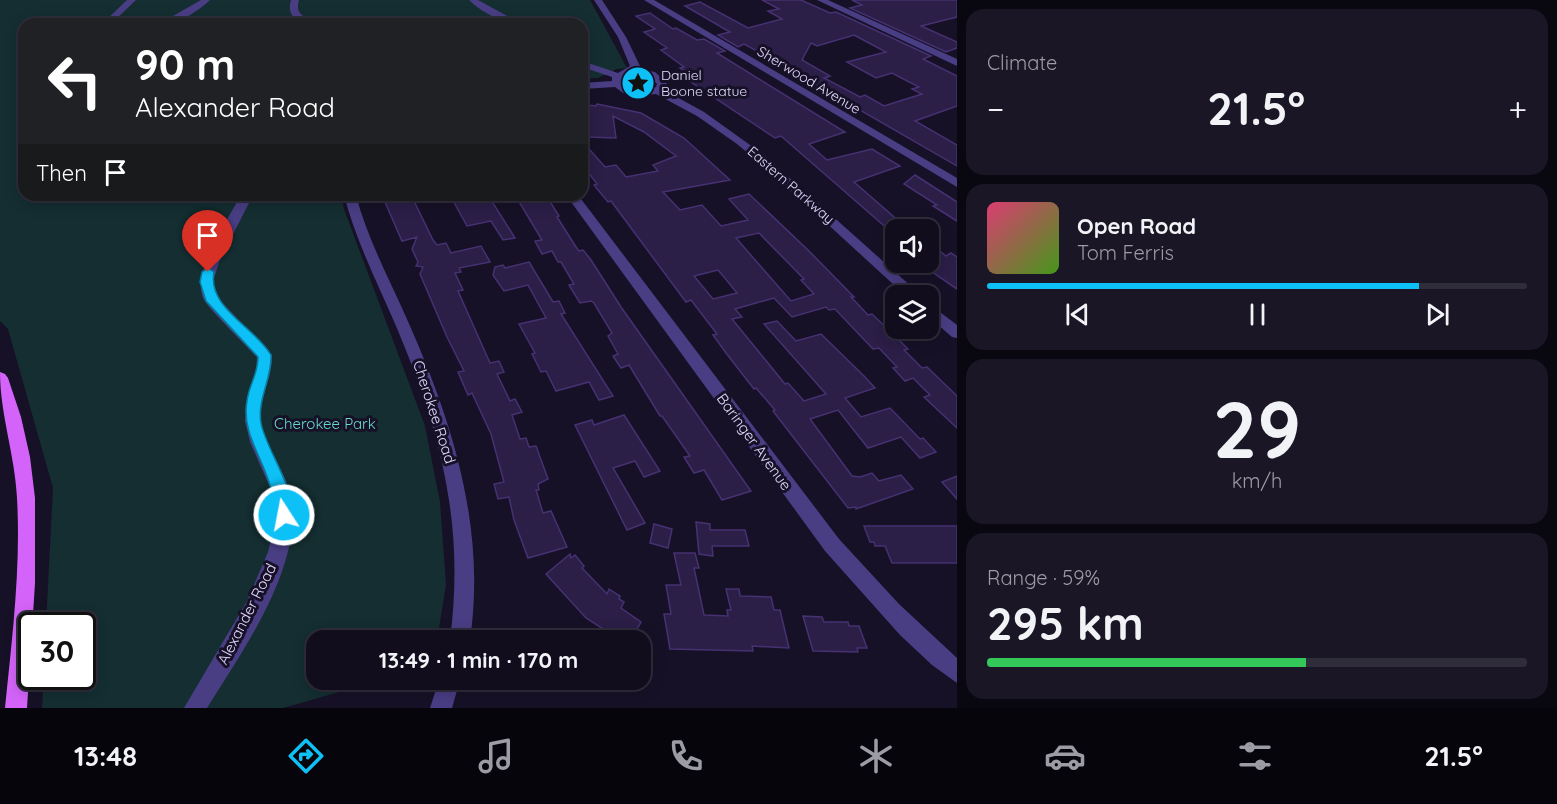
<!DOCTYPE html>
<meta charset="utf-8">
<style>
body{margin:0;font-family:Quicksand,sans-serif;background:#1a1626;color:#f1f3f6;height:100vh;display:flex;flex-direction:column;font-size:22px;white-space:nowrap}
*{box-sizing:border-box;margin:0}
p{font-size:20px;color:#9c9ca4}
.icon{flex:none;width:33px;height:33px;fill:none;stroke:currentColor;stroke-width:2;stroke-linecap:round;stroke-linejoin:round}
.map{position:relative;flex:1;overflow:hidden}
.side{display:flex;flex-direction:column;gap:9px;padding:9px;background:#090710;width:600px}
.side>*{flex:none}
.guide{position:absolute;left:18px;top:18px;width:570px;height:183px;border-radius:18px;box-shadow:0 3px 15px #0003,0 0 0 2px #302d3b;background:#202124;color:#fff;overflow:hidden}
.buttons{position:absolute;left:885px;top:219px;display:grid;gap:12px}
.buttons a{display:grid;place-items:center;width:54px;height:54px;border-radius:12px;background:#110d1d;box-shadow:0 3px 15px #0003,0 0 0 2px #302d3b;font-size:30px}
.speed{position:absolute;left:18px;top:612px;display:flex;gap:12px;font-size:30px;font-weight:700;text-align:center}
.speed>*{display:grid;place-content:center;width:78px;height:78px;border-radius:50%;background:#110d1d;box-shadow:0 3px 15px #0003,0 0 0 2px #302d3b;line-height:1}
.speed .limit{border:3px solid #111;border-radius:9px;background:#fff;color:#111}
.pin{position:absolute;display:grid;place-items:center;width:51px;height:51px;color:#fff;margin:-62px -26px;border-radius:50% 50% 50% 0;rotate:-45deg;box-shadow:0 0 6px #0007}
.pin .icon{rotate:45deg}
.me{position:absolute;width:66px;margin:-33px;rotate:349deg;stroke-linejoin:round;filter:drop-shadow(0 0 4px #0008)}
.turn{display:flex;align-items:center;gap:21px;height:126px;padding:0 18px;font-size:27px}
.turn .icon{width:78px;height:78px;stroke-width:2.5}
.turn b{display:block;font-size:42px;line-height:51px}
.then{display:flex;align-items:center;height:57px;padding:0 18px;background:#0003;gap:12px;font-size:22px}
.big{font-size:45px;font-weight:700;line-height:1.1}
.side .widget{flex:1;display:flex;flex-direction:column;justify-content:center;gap:9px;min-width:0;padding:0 21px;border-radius:18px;background:#1a1626}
.side .dial{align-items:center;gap:0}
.dial b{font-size:78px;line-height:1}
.song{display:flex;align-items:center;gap:18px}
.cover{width:72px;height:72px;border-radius:9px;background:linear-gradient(135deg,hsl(340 70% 55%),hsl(100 70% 35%))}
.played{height:6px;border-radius:3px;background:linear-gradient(90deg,#0dc0f5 80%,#302d3b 80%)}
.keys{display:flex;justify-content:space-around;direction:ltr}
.heat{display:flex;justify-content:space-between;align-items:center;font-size:33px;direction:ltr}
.charge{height:9px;border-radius:4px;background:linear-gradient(90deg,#34c759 59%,#302d3b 0)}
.trip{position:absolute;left:306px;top:630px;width:345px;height:60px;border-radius:18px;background:#110d1d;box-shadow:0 3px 15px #0003,0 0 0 2px #302d3b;font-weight:700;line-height:60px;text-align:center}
.tabs{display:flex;height:96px;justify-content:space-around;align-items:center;background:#07050c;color:#9c9ca4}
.tabs .icon{width:42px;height:42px}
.tabs .active{color:#0dc0f5}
.tabs b{font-size:27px;color:#f1f3f6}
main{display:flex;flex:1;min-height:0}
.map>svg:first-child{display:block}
.green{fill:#142e31}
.building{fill:#2b1e47;stroke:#463172;stroke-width:1.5;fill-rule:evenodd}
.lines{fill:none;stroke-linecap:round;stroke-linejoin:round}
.minor{fill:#493e84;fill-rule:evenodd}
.major{fill:#d464f9;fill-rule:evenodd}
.route{fill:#0dc0f5;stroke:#087d9f;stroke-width:1.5}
.labels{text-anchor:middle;stroke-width:6;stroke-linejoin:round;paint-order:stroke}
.far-poi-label{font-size:14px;fill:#e1d8fd;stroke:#171127;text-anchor:start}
.far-street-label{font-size:14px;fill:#e1d8fd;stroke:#171127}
.street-label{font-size:15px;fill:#e1d8fd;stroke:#171127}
.park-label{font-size:15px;fill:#66dbcd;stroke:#171127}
</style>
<main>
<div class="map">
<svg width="957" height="708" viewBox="0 0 957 708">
<rect width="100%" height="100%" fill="#171127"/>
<path class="green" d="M 0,0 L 590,0 L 627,68 L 617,69 L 598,78 L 582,79 L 582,24 L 24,24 L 24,195 L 341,195 L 344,209 L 425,426 L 440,502 L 446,585 L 437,640 L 316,640 L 316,680 L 407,680 L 387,685 L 350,689 L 283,708 L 42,708 L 44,677 L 82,676 L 82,626 L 46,625 L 53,488 L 8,329 L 0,321 Z"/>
<g class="building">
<path d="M 762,0 L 801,0 L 830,13 L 836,12 L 931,56 L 923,59 L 957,76 L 957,106 L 915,121 L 957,145 L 957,166 L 775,61 L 744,44 L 738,47 L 718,35 L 730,32 L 685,6 L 700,2 L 748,28 L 782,19 L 768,11 L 779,9 ZM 854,35 L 886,52 L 847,62 L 876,78 L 892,73 L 919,87 L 912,89 L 922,94 L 884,106 L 865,95 L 860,97 L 824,78 L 830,76 L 802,60 L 811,43 L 817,46 Z"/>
<path d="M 852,0 L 957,0 L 957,17 L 921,26 L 957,42 L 957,48 L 946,52 L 850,8 L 862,5 Z"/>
<path d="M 650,13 L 673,29 L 676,28 L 697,40 L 704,39 L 725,51 L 717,53 L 845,132 L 809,144 L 827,160 L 872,149 L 900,166 L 854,182 L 909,230 L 889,230 L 781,136 L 775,138 L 691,82 L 699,80 L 680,68 L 684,67 L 661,50 L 667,48 L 644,32 L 655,29 L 636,16 Z"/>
<path d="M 597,104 L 641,113 L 684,138 L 730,180 L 663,192 L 680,210 L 702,205 L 721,226 L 748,220 L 729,199 L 749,194 L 809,251 L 854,297 L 851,297 L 868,315 L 872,314 L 897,338 L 908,349 L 904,350 L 922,368 L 927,367 L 957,396 L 957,428 L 924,397 L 930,395 L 913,378 L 905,381 L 893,368 L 897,367 L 879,348 L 873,349 L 835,309 L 829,310 L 826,307 L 792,317 L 774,298 L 735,309 L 742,317 L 732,319 L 785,384 L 788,383 L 804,401 L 826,394 L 764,324 L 777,321 L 796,341 L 821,334 L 865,377 L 875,388 L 845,398 L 861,417 L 890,408 L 920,439 L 923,438 L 936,452 L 920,458 L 901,437 L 868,448 L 838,410 L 810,419 L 852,476 L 860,477 L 872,473 L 879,481 L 901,475 L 913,489 L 856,509 L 856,507 L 848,508 L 773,411 L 775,410 L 756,388 L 754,389 L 726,353 L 713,335 L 717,334 L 691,300 L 686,302 L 611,201 L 608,202 L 594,185 L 597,184 L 582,164 L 582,141 L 605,167 L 616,165 L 626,177 L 658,171 L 653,165 L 676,156 L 644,132 L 613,116 L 616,138 L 588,137 L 588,105 L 596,106 ZM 759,233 L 804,279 L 801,280 L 814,294 L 791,301 L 736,238 ZM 718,270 L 724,277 L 737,293 L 713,299 L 694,276 Z"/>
<path d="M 915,175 L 957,202 L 957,221 L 933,206 L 937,205 L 904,184 Z"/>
<path d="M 382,195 L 411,195 L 433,240 L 437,245 L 446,243 L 451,253 L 481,246 L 490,262 L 459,268 L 461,272 L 455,273 L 463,290 L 458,291 L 490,363 L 499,361 L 504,372 L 497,374 L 510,401 L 515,399 L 522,412 L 512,415 L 520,439 L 526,438 L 529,447 L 536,446 L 548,479 L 538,484 L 539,490 L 536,490 L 543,513 L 551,511 L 567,547 L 528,558 L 514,520 L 509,497 L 498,499 L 494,484 L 504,482 L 491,434 L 472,393 L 468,395 L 458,372 L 464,371 L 447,337 L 420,274 L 423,267 L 416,266 L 418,262 L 412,249 L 417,237 L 402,241 Z"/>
<path d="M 450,195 L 462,195 L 465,200 L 488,195 L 515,238 L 503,240 L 491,221 L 467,226 Z"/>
<path d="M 515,195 L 546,195 L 559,216 L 557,217 L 576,247 L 579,251 L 583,250 L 591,260 L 621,307 L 751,491 L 722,500 L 704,470 L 694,473 L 684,457 L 690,456 L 662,416 L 660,416 L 629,365 L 621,368 L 613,356 L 618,354 L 608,336 L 612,333 L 594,303 L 591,301 L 580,303 L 569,285 L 574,284 L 561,262 L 558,262 L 552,251 L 542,254 L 535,241 L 542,240 Z"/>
<path d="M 935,247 L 946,256 L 951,253 L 957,257 L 957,289 L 928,269 L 928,249 Z"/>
<path d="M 529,262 L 553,302 L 559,301 L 565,313 L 561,314 L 613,396 L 599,400 L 589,382 L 556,391 L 546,371 L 541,372 L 532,354 L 535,353 L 519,324 L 546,318 L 528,285 L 504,291 L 493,275 L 495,267 L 503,265 L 505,268 Z"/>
<path d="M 624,415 L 660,471 L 644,477 L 635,461 L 613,468 L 645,523 L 627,530 L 575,425 L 592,420 L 594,425 Z"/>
<path d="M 957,476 L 957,499 L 942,482 Z"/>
<path d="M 696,522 L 710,524 L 710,530 L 745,530 L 749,546 L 712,546 L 713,556 L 699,554 Z"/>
<path d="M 654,524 L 672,529 L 668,548 L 650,543 Z"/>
<path d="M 864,526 L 957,526 L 957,563 L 892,563 L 885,546 L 875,546 L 874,542 L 870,542 Z"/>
<path d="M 674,553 L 695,553 L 699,568 L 694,568 L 704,615 L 728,616 L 727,610 L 731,610 L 726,589 L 739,589 L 740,596 L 771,597 L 774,610 L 780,610 L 789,648 L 752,646 L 753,651 L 670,649 L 664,614 L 671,614 L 666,585 L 681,585 Z"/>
<path d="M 570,554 L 571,558 L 575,555 L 584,566 L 582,568 L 607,594 L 609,589 L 620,596 L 619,599 L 624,602 L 621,608 L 641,622 L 631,640 L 620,640 L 586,618 L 546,574 Z"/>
<path d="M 803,616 L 822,617 L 824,622 L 848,622 L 849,626 L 859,626 L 867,648 L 857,648 L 858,652 L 813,651 Z"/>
</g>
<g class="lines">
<g class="minor">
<path d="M 127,0 L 136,0 L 111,24 L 102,24 Z"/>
<path d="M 201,0 L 210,0 C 196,13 178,24 159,24 Z"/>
<path d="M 291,0 L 299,0 C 294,17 308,17 318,24 C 303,24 285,20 291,0 Z"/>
<path d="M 469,0 L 478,0 L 522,24 C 504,24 482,13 469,0 Z"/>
<path d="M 594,0 L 602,0 L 626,37 L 640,66 L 638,69 L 655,72 L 667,83 L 664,90 L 704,112 L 764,155 L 922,296 L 906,296 L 775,176 L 737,144 L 697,116 L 656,94 L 638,96 L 623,93 L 615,87 L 582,89 L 582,83 L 612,81 L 612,77 L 582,67 L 582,61 L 618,73 L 630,66 L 618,37 ZM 632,74 L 649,76 L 657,84 L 656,87 C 644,93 633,91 622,83 L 622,78 Z"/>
<path d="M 644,0 L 654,0 L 957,178 L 957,187 Z"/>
<path d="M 817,0 L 828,0 L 957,59 L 957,66 Z"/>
<path d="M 241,195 L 253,195 L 219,262 L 213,282 L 216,296 L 272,355 C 273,378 258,399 261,422 C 266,451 289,474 292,504 C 299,572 242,652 207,708 L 184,708 L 247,601 L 268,552 L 274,526 L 272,492 L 250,442 L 245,421 L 246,404 L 256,372 L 257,357 C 246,345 208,309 203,298 C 192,270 228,220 241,195 Z"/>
<path d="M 344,195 L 356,195 C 368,241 391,282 410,326 C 454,426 486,531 470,640 L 450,640 C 465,523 441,433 396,326 C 377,282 356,241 344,195 Z"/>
<path d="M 566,195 L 578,195 L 839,539 L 899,604 L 957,658 L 957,683 L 932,665 L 900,635 L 825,551 Z"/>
<path d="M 928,303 L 957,325 L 957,338 L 952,337 L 928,316 Z"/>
<path d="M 439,680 L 460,680 L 452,708 L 430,708 Z"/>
</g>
<path class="major" d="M 0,372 L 5,374 L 8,378 L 21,417 L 30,457 L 35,498 L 35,583 L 27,708 L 5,708 C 12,639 21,568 17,498 C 15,455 0,414 0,372 Z"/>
</g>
<path class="route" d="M 208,268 L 214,272 C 207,308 255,327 271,355 C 272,379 257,399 261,423 C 265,448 301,497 290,520 L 284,522 L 278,520 C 274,510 274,499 271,489 C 264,459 241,433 247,401 C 249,384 258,375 258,357 L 206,301 L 200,282 L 202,272 Z"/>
<defs>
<g id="sight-disc" transform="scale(1.725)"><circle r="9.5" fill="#0dc0f5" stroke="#171127"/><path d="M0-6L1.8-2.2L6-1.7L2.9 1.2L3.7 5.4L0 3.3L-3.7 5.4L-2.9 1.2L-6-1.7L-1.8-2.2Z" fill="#111"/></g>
</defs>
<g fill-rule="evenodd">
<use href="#sight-disc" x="638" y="83"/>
</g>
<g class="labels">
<g class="far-poi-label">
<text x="661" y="80">Daniel<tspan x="661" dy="16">Boone statue</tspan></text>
</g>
<g class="far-street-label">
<text transform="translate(809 80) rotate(31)" y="5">Sherwood Avenue</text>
<text transform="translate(791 185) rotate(41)" y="5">Eastern Parkway</text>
</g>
<g class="street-label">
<text transform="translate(434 412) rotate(72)" y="5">Cherokee Road</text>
<text transform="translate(754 442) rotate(54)" y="5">Baringer Avenue</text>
<text transform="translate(247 614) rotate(-63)" y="5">Alexander Road</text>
</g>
<g class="park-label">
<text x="325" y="429">Cherokee Park</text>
</g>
</g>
</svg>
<div class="buttons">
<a><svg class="icon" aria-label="sound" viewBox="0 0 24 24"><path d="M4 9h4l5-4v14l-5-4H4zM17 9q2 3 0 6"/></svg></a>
<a><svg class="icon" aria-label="layers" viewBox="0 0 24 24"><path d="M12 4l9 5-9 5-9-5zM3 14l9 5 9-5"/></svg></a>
</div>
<div class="speed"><div class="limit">30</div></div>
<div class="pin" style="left:208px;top:272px;background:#d93025"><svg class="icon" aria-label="arrive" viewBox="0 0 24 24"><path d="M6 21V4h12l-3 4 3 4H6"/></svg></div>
<svg class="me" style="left:284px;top:515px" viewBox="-20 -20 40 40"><circle r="17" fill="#0dc0f5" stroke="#fff" stroke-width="3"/><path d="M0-11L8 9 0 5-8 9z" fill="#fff"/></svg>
<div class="trip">13:49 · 1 min · 170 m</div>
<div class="guide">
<div class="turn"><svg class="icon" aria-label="left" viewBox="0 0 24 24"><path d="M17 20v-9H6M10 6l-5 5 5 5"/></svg><div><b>90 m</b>Alexander Road</div></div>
<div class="then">Then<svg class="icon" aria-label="arrive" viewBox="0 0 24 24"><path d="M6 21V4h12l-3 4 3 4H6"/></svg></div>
</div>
</div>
<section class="side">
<div class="widget"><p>Climate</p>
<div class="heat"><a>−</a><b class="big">21.5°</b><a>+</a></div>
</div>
<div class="widget">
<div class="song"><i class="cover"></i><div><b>Open Road</b><p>Tom Ferris</p></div></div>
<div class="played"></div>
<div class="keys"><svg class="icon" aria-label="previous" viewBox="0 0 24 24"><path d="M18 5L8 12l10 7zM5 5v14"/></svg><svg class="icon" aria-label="pause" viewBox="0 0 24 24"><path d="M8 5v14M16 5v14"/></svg><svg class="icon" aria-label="next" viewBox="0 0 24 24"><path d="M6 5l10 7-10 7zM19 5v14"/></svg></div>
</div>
<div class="widget dial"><b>29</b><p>km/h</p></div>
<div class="widget"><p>Range · 59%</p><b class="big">295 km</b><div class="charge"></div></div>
</section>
</main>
<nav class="tabs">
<b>13:48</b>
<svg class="icon active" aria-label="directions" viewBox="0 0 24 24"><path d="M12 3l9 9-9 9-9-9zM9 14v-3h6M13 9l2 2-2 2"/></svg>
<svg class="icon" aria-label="music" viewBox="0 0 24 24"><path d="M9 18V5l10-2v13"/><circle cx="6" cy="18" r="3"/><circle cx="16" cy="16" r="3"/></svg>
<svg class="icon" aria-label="phone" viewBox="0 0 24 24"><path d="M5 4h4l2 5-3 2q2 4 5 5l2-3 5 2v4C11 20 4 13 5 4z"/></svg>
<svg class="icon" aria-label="climate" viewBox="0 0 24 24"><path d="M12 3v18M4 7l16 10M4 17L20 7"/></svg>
<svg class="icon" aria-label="car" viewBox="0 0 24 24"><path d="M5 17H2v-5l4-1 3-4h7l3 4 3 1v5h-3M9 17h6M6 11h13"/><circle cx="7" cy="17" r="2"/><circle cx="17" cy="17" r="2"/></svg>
<svg class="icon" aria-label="filters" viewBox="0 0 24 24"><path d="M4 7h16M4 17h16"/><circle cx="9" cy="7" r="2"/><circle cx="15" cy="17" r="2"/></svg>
<b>21.5°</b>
</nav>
